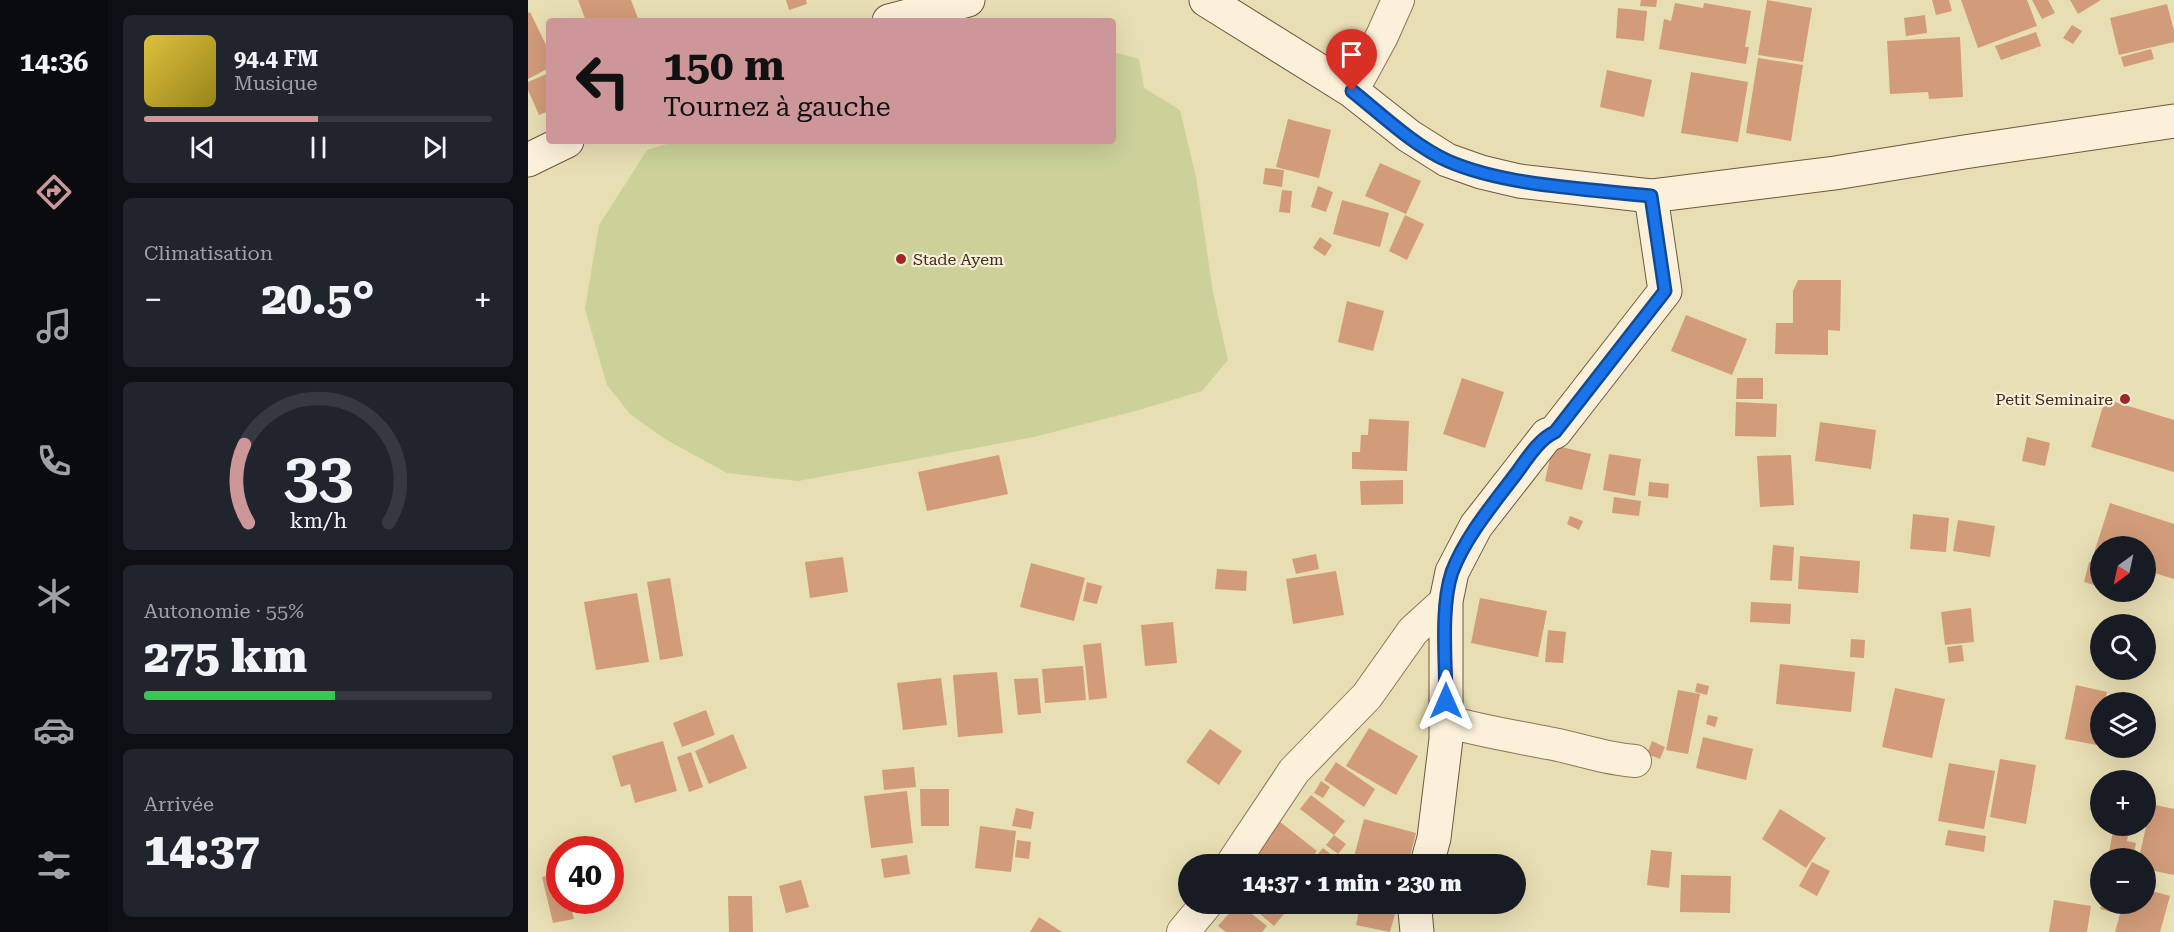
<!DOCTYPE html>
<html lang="fr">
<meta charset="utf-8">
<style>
body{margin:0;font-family:"Roboto Serif",serif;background:#20242c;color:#f1f3f6;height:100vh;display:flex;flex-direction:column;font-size:22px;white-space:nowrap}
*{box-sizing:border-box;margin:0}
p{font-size:20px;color:#9ea1a6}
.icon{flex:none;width:33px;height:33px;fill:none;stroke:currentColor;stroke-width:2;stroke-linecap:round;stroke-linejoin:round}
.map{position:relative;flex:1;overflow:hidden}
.details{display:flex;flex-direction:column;gap:15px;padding:15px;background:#0d0f14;width:420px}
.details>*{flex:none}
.hud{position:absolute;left:18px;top:18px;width:570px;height:126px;border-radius:6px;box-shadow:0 6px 24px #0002;background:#cd979a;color:#111;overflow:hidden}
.needle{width:39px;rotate:213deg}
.controls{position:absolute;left:1562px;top:536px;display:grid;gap:12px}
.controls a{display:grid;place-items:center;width:66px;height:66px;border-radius:50%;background:#171b24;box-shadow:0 6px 24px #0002;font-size:30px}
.speed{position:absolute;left:18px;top:836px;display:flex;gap:12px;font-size:30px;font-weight:700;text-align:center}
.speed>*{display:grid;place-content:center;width:78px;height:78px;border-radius:50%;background:#171b24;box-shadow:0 6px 24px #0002;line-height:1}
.speed .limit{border:9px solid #d22;background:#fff;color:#111}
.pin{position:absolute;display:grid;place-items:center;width:51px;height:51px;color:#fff;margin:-62px -26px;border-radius:50% 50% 50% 0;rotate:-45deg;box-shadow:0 0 6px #0007}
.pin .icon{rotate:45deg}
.me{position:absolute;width:66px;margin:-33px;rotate:0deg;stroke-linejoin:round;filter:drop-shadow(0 0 4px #0008)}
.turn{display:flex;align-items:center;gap:21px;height:126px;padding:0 18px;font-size:27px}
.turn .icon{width:78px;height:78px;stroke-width:2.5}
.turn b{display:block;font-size:42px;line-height:51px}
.big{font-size:45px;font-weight:800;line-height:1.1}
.details .widget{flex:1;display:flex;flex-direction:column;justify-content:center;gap:9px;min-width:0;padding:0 21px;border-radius:9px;background:#20242c}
.details .dial{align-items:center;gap:0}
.dial svg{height:156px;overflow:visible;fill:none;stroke:#363941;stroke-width:7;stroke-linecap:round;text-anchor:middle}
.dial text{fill:#f1f3f6;stroke:none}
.song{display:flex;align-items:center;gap:18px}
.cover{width:72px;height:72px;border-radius:9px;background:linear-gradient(135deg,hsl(50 70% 55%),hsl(50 70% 35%))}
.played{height:6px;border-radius:3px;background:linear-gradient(90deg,#cd979a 50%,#363941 50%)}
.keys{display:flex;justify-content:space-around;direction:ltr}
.heat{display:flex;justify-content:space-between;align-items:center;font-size:33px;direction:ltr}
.charge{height:9px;border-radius:4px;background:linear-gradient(90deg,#34c759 55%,#363941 0)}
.trip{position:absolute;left:650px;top:854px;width:348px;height:60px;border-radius:30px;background:#171b24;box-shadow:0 6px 24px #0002;font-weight:800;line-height:60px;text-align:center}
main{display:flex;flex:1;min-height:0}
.tabs{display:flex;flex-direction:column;width:108px;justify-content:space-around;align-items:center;background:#090b0e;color:#9ea1a6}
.tabs .icon{width:42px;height:42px}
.tabs .current{color:#cd979a}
.tabs b{font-size:27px;color:#f1f3f6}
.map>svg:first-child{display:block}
.farmland{fill:#e8deb3;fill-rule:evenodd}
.green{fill:#cbd199}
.building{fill:#d29c7a}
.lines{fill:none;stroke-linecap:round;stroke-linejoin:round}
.street-casing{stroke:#8e755a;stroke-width:34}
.secondary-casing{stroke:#70563d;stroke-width:35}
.street{stroke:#fbf1da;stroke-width:32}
.secondary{stroke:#fbf1da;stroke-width:33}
.route-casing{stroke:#114b97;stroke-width:15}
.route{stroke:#1a73e8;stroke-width:10}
.poi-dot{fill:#a12629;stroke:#f8eed6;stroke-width:2}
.labels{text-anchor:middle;stroke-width:4.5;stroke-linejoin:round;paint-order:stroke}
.poi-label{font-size:16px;fill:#3d2d1f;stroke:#f8eed6;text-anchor:start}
</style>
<main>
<nav class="tabs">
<b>14:36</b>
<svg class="icon current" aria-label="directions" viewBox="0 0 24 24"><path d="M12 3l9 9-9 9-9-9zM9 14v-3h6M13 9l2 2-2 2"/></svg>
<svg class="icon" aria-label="music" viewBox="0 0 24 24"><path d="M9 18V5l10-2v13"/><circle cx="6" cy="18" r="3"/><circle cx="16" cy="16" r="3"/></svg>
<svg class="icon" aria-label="phone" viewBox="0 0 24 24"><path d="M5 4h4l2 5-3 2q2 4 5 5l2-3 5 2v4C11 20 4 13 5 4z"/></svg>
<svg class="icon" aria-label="climate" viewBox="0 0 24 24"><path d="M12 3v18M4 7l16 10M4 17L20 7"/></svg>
<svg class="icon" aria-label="car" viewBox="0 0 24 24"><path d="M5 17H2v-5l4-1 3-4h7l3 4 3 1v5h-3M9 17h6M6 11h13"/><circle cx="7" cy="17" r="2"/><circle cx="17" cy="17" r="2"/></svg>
<svg class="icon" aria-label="filters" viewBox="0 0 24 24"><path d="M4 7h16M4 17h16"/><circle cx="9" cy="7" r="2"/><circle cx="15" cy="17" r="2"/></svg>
</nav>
<section class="details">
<div class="widget">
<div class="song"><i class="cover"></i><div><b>94.4 FM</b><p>Musique</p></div></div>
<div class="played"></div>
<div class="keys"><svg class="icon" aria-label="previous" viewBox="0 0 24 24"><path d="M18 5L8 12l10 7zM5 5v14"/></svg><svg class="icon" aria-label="pause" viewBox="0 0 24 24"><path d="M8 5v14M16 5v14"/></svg><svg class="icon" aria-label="next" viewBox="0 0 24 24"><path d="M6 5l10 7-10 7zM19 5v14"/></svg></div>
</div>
<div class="widget"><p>Climatisation</p>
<div class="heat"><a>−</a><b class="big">20.5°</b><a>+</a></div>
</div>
<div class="widget dial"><svg viewBox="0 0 100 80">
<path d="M14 69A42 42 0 1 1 86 69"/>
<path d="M14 69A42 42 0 0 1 12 29" stroke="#cd979a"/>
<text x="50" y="56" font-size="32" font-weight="700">33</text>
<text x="50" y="72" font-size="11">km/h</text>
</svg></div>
<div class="widget"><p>Autonomie · 55%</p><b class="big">275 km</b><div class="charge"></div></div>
<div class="widget"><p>Arrivée</p><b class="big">14:37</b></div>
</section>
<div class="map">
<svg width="1646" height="932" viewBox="0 0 1646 932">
<rect width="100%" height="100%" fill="#f1e3c6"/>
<path class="farmland" d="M 0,0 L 1646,0 L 1646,932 L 0,932 ZM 21,21 L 585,21 L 585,141 L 21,141 ZM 1572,546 L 1617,546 L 1617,591 L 1572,591 ZM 1572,624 L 1617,624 L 1617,669 L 1572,669 ZM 1572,702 L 1617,702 L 1617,747 L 1572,747 ZM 1572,780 L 1617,780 L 1617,825 L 1572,825 ZM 32,849 L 82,849 L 82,900 L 32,900 ZM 1572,858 L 1617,858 L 1617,903 L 1572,903 ZM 660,864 L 987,864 L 987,903 L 660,903 Z"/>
<path class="green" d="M 585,52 L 611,59 L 616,88 L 652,110 L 668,177 L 685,293 L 700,360 L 674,391 L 611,410 L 506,437 L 270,481 L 199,473 L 137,439 L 102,414 L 79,385 L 57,309 L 71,225 L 119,150 L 149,141 L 585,141 Z"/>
<g class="building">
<path d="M 50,0 L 103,0 L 111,21 L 58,21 Z"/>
<path d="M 258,0 L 278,0 L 279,4 L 261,10 Z"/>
<path d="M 1113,0 L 1129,0 L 1128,7 L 1112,6 Z"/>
<path d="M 1239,0 L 1284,8 L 1275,62 L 1230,55 Z"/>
<path d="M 1404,0 L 1421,0 L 1424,11 L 1408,15 Z"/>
<path d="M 1433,0 L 1499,0 L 1509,26 L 1450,48 Z"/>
<path d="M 1504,0 L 1520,0 L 1527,13 L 1514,19 Z"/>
<path d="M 1542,0 L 1573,0 L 1550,14 Z"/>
<path d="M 1147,3 L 1175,8 L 1176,3 L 1223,11 L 1217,47 L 1221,47 L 1218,64 L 1131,49 L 1136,19 L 1143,21 Z"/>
<path d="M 1639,4 L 1646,31 L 1646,42 L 1591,55 L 1582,18 Z"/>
<path d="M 1090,8 L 1119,11 L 1116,41 L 1088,38 Z"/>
<path d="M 2,12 L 21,51 L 21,68 L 0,79 L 0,13 Z"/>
<path d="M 1397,15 L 1399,33 L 1378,36 L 1376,18 Z"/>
<path d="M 1544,25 L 1554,31 L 1545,44 L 1535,38 Z"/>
<path d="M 1508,32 L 1513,46 L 1473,60 L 1467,46 Z"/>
<path d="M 821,35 L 841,51 L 831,64 L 811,48 Z"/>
<path d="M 1432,37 L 1435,97 L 1401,99 L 1400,92 L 1362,94 L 1359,41 Z"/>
<path d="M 1623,49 L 1626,59 L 1596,67 L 1593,57 Z"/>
<path d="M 1230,58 L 1275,65 L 1263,141 L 1218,133 Z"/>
<path d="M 1079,70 L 1124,80 L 1116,117 L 1072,107 Z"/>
<path d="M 1163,72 L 1220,82 L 1210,142 L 1153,133 Z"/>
<path d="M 21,73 L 21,111 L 11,115 L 0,90 L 0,82 Z"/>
<path d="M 760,119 L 803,130 L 791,178 L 748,167 Z"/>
<path d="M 852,163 L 893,181 L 878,214 L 837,196 Z"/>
<path d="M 737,168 L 756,170 L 754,187 L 735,184 Z"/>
<path d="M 790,186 L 805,192 L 798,212 L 783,207 Z"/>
<path d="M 754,190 L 764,191 L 762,213 L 751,212 Z"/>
<path d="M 814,200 L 861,213 L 852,247 L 805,234 Z"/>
<path d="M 877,215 L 896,224 L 879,260 L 861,251 Z"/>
<path d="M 792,237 L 804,245 L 797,256 L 785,248 Z"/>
<path d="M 1270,280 L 1313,280 L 1312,331 L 1300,330 L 1300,355 L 1247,354 L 1248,323 L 1265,323 L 1265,291 Z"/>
<path d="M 819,301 L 856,311 L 845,351 L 810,342 Z"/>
<path d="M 1158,315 L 1219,339 L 1204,375 L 1143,351 Z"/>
<path d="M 934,378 L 976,392 L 957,448 L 915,434 Z"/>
<path d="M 1209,378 L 1235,378 L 1235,399 L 1208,399 Z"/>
<path d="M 1577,399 L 1646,420 L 1646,472 L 1563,447 Z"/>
<path d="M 1208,402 L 1249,404 L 1248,437 L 1207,436 Z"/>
<path d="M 841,419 L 881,421 L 879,471 L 824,469 L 824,452 L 832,452 L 833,435 L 840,435 Z"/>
<path d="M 1292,422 L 1348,430 L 1343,469 L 1287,461 Z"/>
<path d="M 1499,437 L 1522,443 L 1517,466 L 1494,461 Z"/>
<path d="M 1025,445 L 1063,454 L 1054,490 L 1017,481 Z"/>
<path d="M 1081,454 L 1113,459 L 1107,496 L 1075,490 Z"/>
<path d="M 471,455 L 480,494 L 399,511 L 390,472 Z"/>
<path d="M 1263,455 L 1266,505 L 1232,507 L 1229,456 Z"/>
<path d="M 875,480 L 875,504 L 833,505 L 832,481 Z"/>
<path d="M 1121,482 L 1141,484 L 1140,498 L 1120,496 Z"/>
<path d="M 1086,497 L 1113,501 L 1111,516 L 1084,513 Z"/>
<path d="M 1582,503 L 1646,524 L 1646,579 L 1617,570 L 1617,546 L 1572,546 L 1572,555 L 1566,553 Z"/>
<path d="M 1385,514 L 1421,518 L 1418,552 L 1382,549 Z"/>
<path d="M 1042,516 L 1055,521 L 1051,530 L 1039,524 Z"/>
<path d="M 1430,520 L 1467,526 L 1462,557 L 1425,551 Z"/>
<path d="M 1245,545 L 1266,547 L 1264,581 L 1242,580 Z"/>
<path d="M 788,554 L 791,569 L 768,574 L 764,559 Z"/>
<path d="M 1272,556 L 1332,561 L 1330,593 L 1270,589 Z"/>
<path d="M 315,557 L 320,592 L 282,598 L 277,562 Z"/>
<path d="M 1561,562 L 1572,565 L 1572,587 L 1556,582 Z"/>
<path d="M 503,563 L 557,578 L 546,621 L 492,607 Z"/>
<path d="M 689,569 L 719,571 L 718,591 L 687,589 Z"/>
<path d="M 808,571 L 816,615 L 765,624 L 758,579 Z"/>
<path d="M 142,578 L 155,656 L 132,660 L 119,582 Z"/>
<path d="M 559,582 L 574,586 L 569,604 L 555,601 Z"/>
<path d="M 109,593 L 121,662 L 68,670 L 56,602 Z"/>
<path d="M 952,598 L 1019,611 L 1010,657 L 943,643 Z"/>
<path d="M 1223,602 L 1263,604 L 1262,624 L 1222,622 Z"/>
<path d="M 1443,608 L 1446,642 L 1417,645 L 1413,612 Z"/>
<path d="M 645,622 L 649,663 L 617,666 L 613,625 Z"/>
<path d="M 1020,630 L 1038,632 L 1035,663 L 1017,662 Z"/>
<path d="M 1323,639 L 1337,640 L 1336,658 L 1322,657 Z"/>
<path d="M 573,643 L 579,698 L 561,700 L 555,645 Z"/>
<path d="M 1434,645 L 1436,661 L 1421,663 L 1419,647 Z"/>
<path d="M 1252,664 L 1327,672 L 1323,712 L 1248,704 Z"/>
<path d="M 555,666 L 558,700 L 517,703 L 514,669 Z"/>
<path d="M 469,672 L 475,733 L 430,737 L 425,675 Z"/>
<path d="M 413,678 L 419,725 L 375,730 L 369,683 Z"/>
<path d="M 510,678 L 513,713 L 490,715 L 486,679 Z"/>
<path d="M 1169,683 L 1181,686 L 1179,695 L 1167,692 Z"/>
<path d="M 1548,685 L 1579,692 L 1577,702 L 1572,702 L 1572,729 L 1569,745 L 1537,739 Z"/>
<path d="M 1367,688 L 1417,699 L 1404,758 L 1354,747 Z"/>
<path d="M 1150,690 L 1172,694 L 1160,754 L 1138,750 Z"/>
<path d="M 178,710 L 187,735 L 154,747 L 145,723 Z"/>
<path d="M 1180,715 L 1190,717 L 1187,727 L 1178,724 Z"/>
<path d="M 841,728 L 890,756 L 868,795 L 818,766 Z"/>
<path d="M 682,729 L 714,751 L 691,785 L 658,762 Z"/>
<path d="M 205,734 L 219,768 L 181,784 L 167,751 Z"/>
<path d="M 1175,737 L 1225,749 L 1218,780 L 1168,768 Z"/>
<path d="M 135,741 L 149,791 L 107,803 L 102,784 L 93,787 L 84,756 Z"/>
<path d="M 1124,741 L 1137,747 L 1132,759 L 1119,754 Z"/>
<path d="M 163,752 L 175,787 L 161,792 L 149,757 Z"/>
<path d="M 1472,759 L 1508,765 L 1498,824 L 1462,817 Z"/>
<path d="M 808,762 L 847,789 L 836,807 L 796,780 Z"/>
<path d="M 1421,763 L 1467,771 L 1456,829 L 1410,821 Z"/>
<path d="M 386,767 L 388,787 L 356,790 L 354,770 Z"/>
<path d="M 793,781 L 802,787 L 795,798 L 786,793 Z"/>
<path d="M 392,789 L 421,789 L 421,826 L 393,826 Z"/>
<path d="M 379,791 L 385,843 L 343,848 L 336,796 Z"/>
<path d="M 783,795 L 817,821 L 806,835 L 818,844 L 810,854 L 798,845 L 806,835 L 772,809 Z"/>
<path d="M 1623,804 L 1646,809 L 1646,875 L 1617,869 L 1617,858 L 1611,858 Z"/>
<path d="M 488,808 L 506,812 L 503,829 L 484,826 Z"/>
<path d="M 1252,809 L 1298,838 L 1278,868 L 1234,839 Z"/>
<path d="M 836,819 L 888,833 L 880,864 L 824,864 Z"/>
<path d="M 751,821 L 789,851 L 779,864 L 732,864 L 723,857 Z"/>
<path d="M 1586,825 L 1602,825 L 1599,841 L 1608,843 L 1605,858 L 1580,858 Z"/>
<path d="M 452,826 L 488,831 L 483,872 L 447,868 Z"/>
<path d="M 1420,830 L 1458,836 L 1456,852 L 1417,845 Z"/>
<path d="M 489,840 L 503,842 L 501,859 L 487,857 Z"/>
<path d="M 795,848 L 809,859 L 805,864 L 797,864 L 788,856 Z"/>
<path d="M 1123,850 L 1144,852 L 1141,888 L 1119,885 Z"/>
<path d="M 379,855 L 382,874 L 356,878 L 353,859 Z"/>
<path d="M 1284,862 L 1302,871 L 1289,896 L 1271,886 Z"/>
<path d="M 32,873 L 32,900 L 41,900 L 46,919 L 25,923 L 14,877 Z"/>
<path d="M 1153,875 L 1203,876 L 1202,913 L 1152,912 Z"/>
<path d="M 273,880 L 281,907 L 258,913 L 251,886 Z"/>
<path d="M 1617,889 L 1642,896 L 1632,932 L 1587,932 L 1595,903 L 1617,903 Z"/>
<path d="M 200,896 L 224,896 L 225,932 L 201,932 Z"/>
<path d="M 1526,900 L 1563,906 L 1559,932 L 1521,932 Z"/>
<path d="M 710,903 L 739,926 L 734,932 L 698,932 L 690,926 Z"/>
<path d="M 719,903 L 765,903 L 746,926 Z"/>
<path d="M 833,903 L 870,903 L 862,932 L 828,925 Z"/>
<path d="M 1574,903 L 1590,903 L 1587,913 L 1572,909 Z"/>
<path d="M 511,917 L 534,932 L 502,932 Z"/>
</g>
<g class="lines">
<g class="street-casing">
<g id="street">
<path d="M 824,91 L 854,36 L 870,0"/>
<path d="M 918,721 C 952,731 985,736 1020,743 C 1049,748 1076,759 1107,761"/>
<path d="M 704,864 L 766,771 L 839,696 L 885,631 L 918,601"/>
<path d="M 655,932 L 679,903"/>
</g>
</g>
<g class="secondary-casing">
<g id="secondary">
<path d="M 678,0 L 824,91 L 881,136 L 919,160 L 953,172 L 991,181 L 1123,196 L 1307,173 L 1436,152 L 1646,121"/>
<path d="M 361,21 L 440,0"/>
<path d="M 0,160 L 39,141"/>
<path d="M 899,864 L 906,838 L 918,739 L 918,601 L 924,572 L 948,526 L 1019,435 L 1027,432 L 1137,291 L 1123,196"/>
<path d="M 889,932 L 887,911 L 889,903"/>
</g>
</g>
<use href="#street" class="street"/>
<use href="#secondary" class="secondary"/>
</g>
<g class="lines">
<g class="route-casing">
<path id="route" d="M 824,91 C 853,114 886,146 920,161 C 977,186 1060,189 1123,196 L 1137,291 L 1027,432 C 1009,440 996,464 984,479 C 962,508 937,538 924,572 C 912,608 918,663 918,701"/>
</g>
<use href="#route" class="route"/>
</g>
<g class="poi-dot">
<circle cx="373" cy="259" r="6"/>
<circle cx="1597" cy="399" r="6"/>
</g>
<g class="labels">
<g class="poi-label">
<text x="385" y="265">Stade Ayem</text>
<text x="1585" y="405" text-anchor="end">Petit Seminaire</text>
</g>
</g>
</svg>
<div class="controls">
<a><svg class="needle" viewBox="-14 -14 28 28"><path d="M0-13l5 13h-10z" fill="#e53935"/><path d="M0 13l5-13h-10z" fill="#9ea1a6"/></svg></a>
<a><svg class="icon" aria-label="search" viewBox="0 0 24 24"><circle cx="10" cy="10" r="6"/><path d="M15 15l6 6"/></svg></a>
<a><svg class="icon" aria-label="layers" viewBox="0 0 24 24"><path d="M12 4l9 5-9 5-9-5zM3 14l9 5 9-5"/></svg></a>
<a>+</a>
<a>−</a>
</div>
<div class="speed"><div class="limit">40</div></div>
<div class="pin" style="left:824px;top:91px;background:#d93025"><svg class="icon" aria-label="arrive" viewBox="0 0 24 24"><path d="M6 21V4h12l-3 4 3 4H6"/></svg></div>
<svg class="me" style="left:918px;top:701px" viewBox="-20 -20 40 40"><path d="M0-17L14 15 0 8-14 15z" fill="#1a73e8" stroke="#fff" stroke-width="4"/></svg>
<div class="trip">14:37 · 1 min · 230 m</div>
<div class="hud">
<div class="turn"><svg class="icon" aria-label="left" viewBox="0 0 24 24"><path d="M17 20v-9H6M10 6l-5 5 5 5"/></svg><div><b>150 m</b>Tournez à gauche</div></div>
</div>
</div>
</main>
